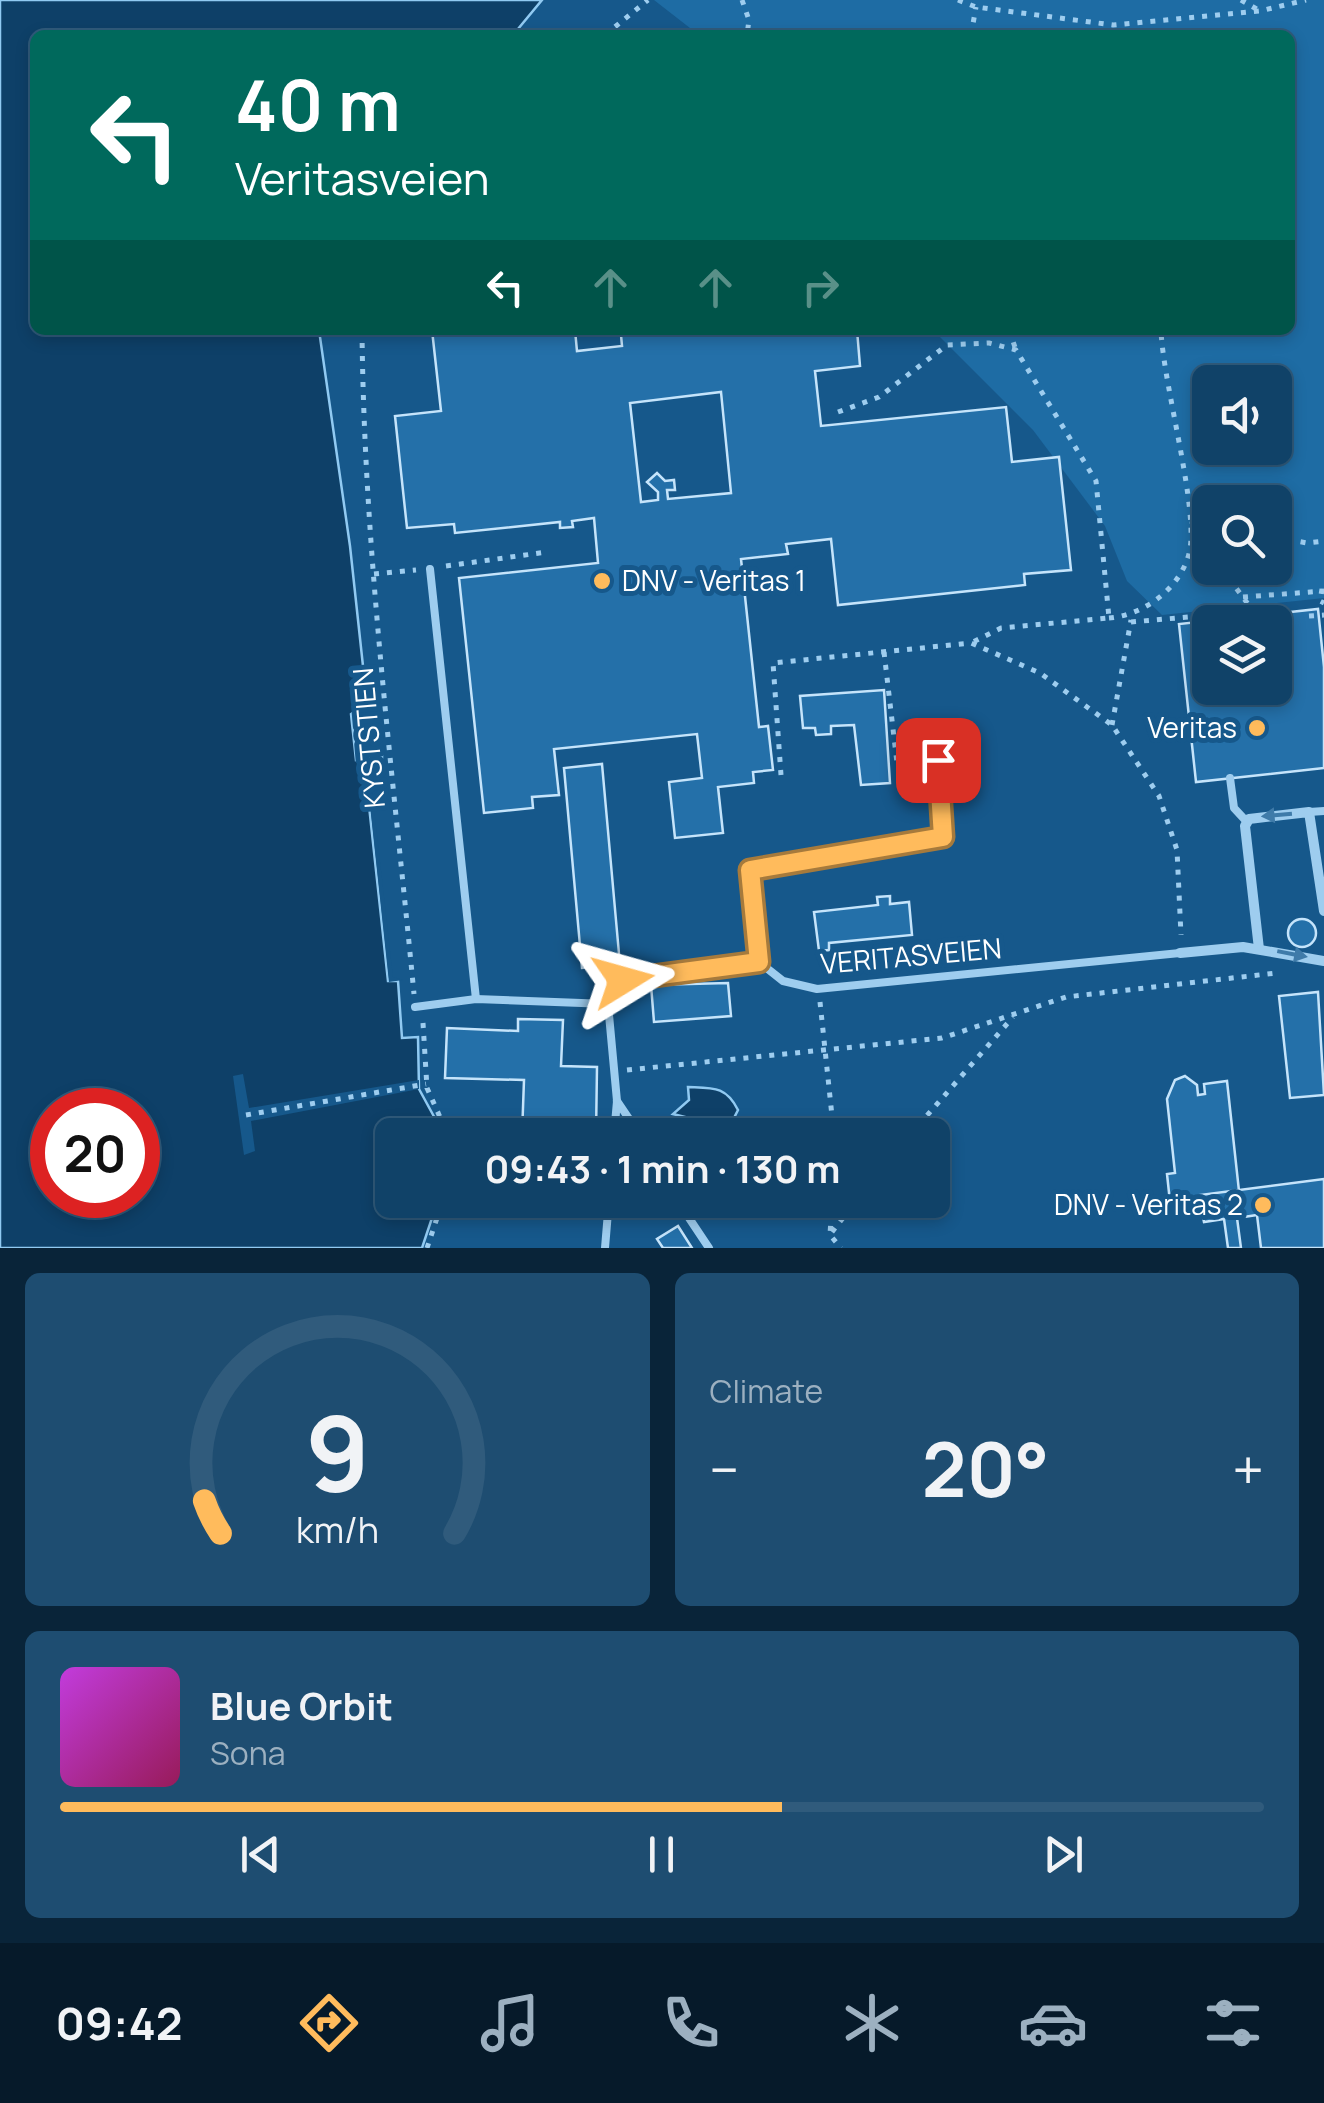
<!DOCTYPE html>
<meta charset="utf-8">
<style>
body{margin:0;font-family:Manrope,sans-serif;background:#1e4d71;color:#f1f3f6;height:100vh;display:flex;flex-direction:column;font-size:38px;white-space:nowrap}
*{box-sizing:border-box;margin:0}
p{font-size:32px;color:#9cb0c0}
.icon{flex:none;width:55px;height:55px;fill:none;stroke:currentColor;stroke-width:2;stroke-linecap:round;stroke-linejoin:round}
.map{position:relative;height:1248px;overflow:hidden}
.drawer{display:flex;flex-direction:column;gap:25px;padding:25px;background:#092439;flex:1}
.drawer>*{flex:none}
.guide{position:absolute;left:30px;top:30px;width:1265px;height:305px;border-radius:15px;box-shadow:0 5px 15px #0003,0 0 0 2px #305b7c;background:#00695c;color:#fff;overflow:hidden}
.buttons{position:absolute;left:1192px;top:365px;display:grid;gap:20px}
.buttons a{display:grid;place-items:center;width:100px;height:100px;border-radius:15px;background:#104268;box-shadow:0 5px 15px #0003,0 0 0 2px #305b7c;font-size:50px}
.speed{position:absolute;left:30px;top:1088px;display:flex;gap:20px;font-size:50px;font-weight:700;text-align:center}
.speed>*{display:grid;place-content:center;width:130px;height:130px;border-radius:50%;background:#104268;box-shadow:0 5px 15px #0003,0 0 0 2px #305b7c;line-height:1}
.speed .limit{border:15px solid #d22;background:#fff;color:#111}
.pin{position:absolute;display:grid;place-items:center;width:85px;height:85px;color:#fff;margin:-42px;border-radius:20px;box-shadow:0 5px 15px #0006}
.me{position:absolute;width:110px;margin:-55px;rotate:82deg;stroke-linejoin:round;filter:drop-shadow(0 0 8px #0008)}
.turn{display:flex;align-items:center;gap:35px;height:210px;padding:0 40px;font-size:45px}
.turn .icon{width:130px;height:130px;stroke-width:2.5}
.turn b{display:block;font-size:70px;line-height:85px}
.lanes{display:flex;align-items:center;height:95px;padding:0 40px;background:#0003;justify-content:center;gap:50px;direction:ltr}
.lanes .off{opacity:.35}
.big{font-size:75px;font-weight:700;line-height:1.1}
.drawer .tile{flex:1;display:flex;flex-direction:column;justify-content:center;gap:15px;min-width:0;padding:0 35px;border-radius:15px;background:#1e4d71}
.drawer .dial{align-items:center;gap:0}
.dial svg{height:260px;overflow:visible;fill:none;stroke:#305b7c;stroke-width:7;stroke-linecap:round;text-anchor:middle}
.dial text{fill:#f1f3f6;stroke:none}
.song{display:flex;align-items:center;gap:30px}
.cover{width:120px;height:120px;border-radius:15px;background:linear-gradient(135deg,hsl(290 70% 55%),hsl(330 70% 35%))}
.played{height:10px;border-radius:5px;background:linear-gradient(90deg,#ffbb5c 60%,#305b7c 60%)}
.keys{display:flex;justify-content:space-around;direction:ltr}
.heat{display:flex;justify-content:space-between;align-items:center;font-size:55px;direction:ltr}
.drawer .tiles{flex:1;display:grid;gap:25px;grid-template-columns:1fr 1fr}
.tile:last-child{grid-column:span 2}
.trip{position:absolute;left:375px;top:1118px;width:575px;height:100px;border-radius:15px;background:#104268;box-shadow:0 5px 15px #0003,0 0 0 2px #305b7c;font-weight:700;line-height:100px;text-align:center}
.tabs{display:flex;height:160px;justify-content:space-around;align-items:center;background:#061a2a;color:#9cb0c0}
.tabs .icon{width:70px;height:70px}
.tabs .on{color:#ffbb5c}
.tabs b{font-size:45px;color:#f1f3f6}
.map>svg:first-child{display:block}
.green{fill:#1e6ca4;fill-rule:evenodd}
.water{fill:#0e4068;stroke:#91caf2;stroke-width:2.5;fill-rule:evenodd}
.pier{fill:#16588b}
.building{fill:#2470a9;stroke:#c5e4fb;stroke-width:2.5;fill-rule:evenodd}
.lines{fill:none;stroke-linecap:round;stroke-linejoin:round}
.path{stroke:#9ecdef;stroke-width:5;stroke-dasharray:5 8;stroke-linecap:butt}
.service{stroke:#9ecdef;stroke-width:8}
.minor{stroke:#9ecdef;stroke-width:10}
.oneway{fill:#3f7ba9}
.route-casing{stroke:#a67a3c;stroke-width:25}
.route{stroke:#ffbb5c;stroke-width:18}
.poi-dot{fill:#ffbb5c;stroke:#16588b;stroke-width:4}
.labels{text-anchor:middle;stroke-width:10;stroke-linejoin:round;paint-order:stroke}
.poi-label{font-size:28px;fill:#fff;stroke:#16588b;text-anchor:end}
.street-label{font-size:28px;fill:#fff;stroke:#16588b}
</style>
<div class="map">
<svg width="1324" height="1248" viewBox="0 0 1324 1248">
<rect width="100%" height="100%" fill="#16588b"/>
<path class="green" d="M 654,0 L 1324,0 L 1324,598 L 1162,615 L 1127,581 L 1105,526 L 1033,430 L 933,330 L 1290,330 L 1290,35 L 699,35 ZM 1210,382 L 1275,382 L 1275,448 L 1210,448 ZM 1210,502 L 1275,502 L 1275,568 L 1210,568 Z"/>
<g class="water">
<path d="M 0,0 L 542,0 L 513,35 L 35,35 L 35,330 L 318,330 L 320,337 L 350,546 L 367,703 L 351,714 L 356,760 L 382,756 L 382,765 L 365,769 L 388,981 L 398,981 L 402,1038 L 418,1037 L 419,1089 L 444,1135 L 392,1135 L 392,1200 L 438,1200 L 422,1248 L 0,1248 ZM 52,1110 L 138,1110 L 138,1195 L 52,1195 Z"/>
<path d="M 688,1087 C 713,1088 726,1086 738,1110 C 728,1132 721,1135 697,1135 L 697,1120 L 673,1114 L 689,1100 Z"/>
</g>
<g class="pier">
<path d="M 382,765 L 382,770 L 370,772 L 393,977 L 403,980 L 389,982 L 366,768 Z"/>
<path d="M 243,1074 L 249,1108 L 419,1080 L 419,1089 L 251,1121 L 255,1151 L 244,1155 L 233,1076 Z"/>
</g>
<g class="building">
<path d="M 432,330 L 575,330 L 577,351 L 622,346 L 621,335 L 667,330 L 857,330 L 860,366 L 815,371 L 821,426 L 1006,407 L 1012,462 L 1059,457 L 1071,570 L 1024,574 L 1025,585 L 838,605 L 831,539 L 786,544 L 788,554 L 741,559 L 759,727 L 768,726 L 773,770 L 753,772 L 754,783 L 718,787 L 723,833 L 675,838 L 669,782 L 702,778 L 697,734 L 554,749 L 559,795 L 532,797 L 533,808 L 484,813 L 459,578 L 598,563 L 594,518 L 572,521 L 573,527 L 560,528 L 560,522 L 455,533 L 454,524 L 407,528 L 395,416 L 441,411 ZM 721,392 L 731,493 L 668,499 L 667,490 L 675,490 L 674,480 L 665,481 L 657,473 L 647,482 L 658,492 L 658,500 L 641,502 L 630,403 Z"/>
<path d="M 1318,609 L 1324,667 L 1324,768 L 1196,782 L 1179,624 ZM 1210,622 L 1275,622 L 1275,688 L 1210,688 Z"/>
<path d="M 884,690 L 890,783 L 861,785 L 854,725 L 831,726 L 831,734 L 816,735 L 815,728 L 803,728 L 800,696 Z"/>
<path d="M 602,764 L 620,965 L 582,968 L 564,768 Z"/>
<path d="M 890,896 L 890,904 L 909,902 L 912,935 L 829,943 L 829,950 L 819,951 L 814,912 L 878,905 L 877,897 Z"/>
<circle cx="1302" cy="933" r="14"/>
<path d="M 728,983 L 731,1016 L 654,1022 L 651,985 Z"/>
<path d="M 1318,992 L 1324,1095 L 1290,1098 L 1279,996 Z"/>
<path d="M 518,1019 L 563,1020 L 561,1066 L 597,1067 L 596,1135 L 522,1135 L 524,1080 L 445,1078 L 447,1028 L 518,1031 Z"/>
<path d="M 1185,1076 L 1197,1085 L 1198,1095 L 1205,1094 L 1204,1084 L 1227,1081 L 1239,1191 L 1170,1202 L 1167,1174 L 1175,1173 L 1167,1099 L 1175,1080 Z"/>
<path d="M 1324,1179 L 1324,1248 L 1261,1248 L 1257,1215 L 1237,1218 L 1241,1248 L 1228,1248 L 1224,1219 L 1204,1222 L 1203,1217 L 1200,1195 Z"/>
<path d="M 678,1226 L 692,1248 L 663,1248 L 657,1239 Z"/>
</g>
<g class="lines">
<g class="path">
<path d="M 742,0 L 749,20 L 747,35"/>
<path d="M 958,0 L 976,7 L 1113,25 L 1260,11 L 1306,0"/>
<path d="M 1241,0 L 1260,11"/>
<path d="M 605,35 L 648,0"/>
<path d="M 971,35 L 976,7"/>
<path d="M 362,330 C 364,552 393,773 414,994"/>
<path d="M 1009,330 L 1016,350"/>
<path d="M 838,412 L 879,397 L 947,345 L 989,343 L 1016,350 L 1096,481 L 1109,618 L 1001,628 L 971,643"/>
<path d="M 1190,521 L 1210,525"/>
<path d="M 1191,527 L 1210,552"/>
<path d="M 1275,537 L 1307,543 L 1324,541"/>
<path d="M 446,566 L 547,552"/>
<path d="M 1221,568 L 1257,616"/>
<path d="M 374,574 L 416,570"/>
<path d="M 1322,589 L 1320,601 L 1324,603"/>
<path d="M 1243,597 L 1324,591"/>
<path d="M 1309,616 L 1324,615"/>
<path d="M 1109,618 C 1143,615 1179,590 1189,554 C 1200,511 1163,385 1161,330"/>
<path d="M 1131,622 L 1246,612 L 1246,617"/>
<path d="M 884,652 L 897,763 L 922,761"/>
<path d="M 1112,725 L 1131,620"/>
<path d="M 781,775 L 773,663 L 971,643 L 1040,673 L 1112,725 L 1159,796 L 1177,850 L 1181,935"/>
<path d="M 820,1002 L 834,1135"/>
<path d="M 423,1023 L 427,1088 L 448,1135"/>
<path d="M 627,1070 L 942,1038 L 1066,997 L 1276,973"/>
<path d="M 246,1115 L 426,1084"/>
<path d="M 910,1135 L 1013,1017"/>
<path d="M 832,1200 L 830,1235 L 841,1248"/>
<path d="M 832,1232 L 857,1200"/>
<path d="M 427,1248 L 443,1200"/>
</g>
<g class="service">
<path d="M 430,569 L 476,999"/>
<path d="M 938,760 L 943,837 L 750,870 L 759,962 L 783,981 L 817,989 L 1180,953"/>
<path d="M 1230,778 L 1234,808 L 1247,822"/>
<path d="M 1309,812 L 1324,811"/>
<path d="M 608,1004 L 617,1101 L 614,1135"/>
<path d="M 415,1007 L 476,999 L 608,1004 L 623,980 L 759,962"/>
<path d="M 617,1101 L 640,1135"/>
<path d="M 677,1200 L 709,1248"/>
<path d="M 605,1248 L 609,1200"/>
</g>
<g class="minor">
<path d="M 1259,949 L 1245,826 L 1249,819 L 1309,812 L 1324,911"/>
<path d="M 1180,953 L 1243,947 L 1324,961"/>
</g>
</g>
<defs><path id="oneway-solid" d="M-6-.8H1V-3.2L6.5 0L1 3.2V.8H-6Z" transform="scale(2.5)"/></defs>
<g class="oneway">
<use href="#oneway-solid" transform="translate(1277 815) rotate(175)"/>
<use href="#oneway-solid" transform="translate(1292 954) rotate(11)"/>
</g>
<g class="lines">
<g class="route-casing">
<path id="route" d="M 623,980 L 759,962 L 750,870 L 943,837 L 938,760"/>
</g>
<use href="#route" class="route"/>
</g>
<g class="poi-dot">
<circle cx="602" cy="581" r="10"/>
<circle cx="1257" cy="728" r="10"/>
<circle cx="1263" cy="1205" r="10"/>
</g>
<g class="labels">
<g class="poi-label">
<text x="622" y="591" text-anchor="start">DNV - Veritas 1</text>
<text x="1237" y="738">Veritas</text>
<text x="1243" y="1215">DNV - Veritas 2</text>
</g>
<g class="street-label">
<text transform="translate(369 738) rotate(-95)" y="10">KYSTSTIEN</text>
<text transform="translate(911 956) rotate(-5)" y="10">VERITASVEIEN</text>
</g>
</g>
</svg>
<div class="buttons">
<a><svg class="icon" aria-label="sound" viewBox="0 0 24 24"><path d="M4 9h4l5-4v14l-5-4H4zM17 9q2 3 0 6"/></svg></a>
<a><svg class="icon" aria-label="search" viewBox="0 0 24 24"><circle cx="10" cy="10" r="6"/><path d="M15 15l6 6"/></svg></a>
<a><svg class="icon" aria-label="layers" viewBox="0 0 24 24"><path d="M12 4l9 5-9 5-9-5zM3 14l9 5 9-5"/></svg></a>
</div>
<div class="speed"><div class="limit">20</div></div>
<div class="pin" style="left:938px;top:760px;background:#d93025"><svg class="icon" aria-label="arrive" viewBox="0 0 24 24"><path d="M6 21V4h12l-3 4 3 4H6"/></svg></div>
<svg class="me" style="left:623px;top:980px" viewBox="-20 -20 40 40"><path d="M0-17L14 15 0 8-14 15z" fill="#ffbb5c" stroke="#fff" stroke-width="4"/></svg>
<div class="trip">09:43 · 1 min · 130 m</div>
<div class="guide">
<div class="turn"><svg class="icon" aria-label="left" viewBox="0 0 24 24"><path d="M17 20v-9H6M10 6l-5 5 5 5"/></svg><div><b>40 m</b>Veritasveien</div></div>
<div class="lanes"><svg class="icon" aria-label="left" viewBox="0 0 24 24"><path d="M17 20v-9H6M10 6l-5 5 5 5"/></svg><svg class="icon off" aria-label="ahead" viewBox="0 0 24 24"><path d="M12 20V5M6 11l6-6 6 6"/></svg><svg class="icon off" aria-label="ahead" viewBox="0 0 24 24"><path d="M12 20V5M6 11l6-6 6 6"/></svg><svg class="icon off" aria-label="right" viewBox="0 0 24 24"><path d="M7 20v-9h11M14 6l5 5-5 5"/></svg></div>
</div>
</div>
<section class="drawer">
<div class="tiles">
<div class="tile dial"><svg viewBox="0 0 100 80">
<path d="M14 69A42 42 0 1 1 86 69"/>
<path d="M14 69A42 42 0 0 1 9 59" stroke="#ffbb5c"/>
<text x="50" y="56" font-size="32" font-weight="700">9</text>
<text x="50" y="72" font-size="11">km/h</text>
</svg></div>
<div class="tile"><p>Climate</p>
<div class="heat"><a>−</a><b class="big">20°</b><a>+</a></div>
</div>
<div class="tile">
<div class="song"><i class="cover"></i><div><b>Blue Orbit</b><p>Sona</p></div></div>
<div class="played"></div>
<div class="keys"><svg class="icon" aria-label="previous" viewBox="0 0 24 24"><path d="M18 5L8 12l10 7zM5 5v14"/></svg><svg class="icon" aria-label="pause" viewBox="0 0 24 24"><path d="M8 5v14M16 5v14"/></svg><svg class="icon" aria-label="next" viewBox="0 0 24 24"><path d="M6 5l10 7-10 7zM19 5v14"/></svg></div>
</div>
</div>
</section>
<nav class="tabs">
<b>09:42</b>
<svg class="icon on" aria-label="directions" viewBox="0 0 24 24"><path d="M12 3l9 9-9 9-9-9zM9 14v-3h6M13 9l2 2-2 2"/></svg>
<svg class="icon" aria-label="music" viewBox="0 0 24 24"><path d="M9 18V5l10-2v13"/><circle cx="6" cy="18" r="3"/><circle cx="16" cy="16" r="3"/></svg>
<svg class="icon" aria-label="phone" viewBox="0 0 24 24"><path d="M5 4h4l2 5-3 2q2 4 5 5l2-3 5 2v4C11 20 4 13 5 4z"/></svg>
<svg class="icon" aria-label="climate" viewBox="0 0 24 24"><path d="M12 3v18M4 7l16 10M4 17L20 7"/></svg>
<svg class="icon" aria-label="car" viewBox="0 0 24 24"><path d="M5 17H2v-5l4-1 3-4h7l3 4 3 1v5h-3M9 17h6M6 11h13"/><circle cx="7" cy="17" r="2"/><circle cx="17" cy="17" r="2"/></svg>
<svg class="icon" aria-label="filters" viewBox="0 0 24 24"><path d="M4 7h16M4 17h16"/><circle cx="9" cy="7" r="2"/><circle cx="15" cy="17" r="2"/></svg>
</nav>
